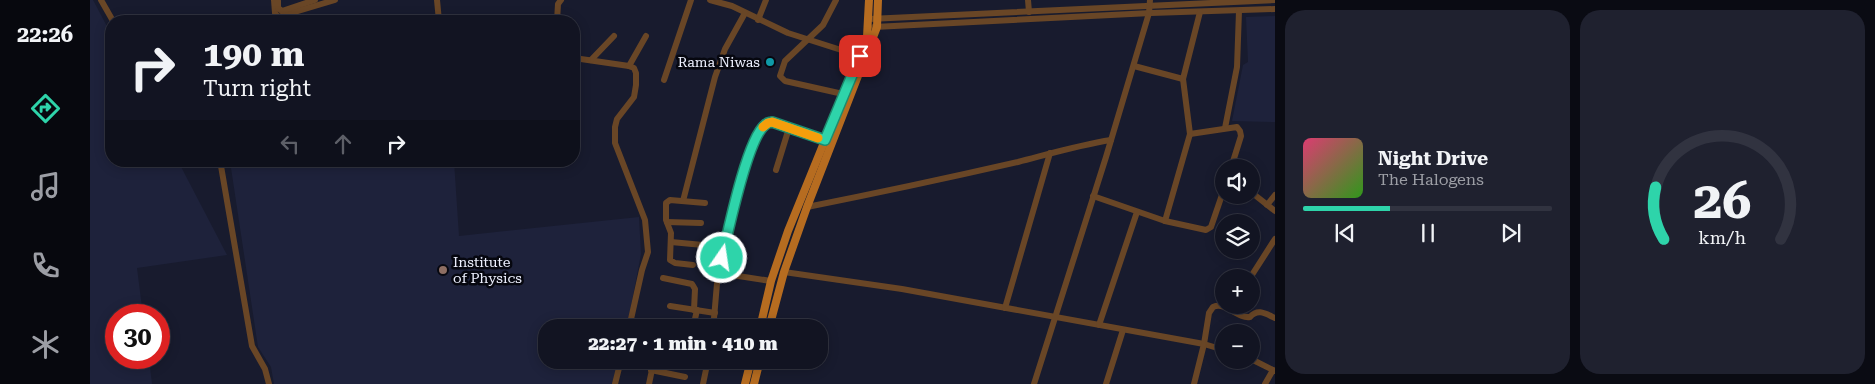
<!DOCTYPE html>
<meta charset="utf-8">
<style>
body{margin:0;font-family:"Roboto Serif",serif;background:#1f212f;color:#f1f3f6;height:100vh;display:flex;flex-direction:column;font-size:19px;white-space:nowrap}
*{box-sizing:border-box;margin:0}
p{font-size:16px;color:#9c9ea5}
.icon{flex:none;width:28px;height:28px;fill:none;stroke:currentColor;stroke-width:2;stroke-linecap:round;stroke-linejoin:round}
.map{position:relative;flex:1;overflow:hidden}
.panel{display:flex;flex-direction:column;gap:10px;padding:10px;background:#0a0b13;width:600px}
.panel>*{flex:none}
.guide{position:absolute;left:15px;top:15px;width:475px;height:152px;border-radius:20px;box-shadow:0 2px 12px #0003,0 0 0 1px #313340;background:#121422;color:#f1f3f6;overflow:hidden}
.controls{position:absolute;left:1125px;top:159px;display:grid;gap:10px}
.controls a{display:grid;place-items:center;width:45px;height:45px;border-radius:50%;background:#121422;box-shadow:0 2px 12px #0003,0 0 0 1px #313340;font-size:25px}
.speed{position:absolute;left:15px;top:304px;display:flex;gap:10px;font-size:25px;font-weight:700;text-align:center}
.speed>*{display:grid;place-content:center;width:65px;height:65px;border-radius:50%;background:#121422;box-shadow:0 2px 12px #0003,0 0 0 1px #313340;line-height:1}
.speed .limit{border:8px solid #d22;background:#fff;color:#111}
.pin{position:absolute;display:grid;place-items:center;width:42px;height:42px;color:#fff;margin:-21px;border-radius:10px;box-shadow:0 2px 8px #0006}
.me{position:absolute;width:55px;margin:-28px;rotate:13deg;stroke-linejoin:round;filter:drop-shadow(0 0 4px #0008)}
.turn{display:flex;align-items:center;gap:18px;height:105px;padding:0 15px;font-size:22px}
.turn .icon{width:65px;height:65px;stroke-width:2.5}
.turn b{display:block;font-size:35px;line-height:42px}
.lanes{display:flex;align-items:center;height:48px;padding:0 15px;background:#0003;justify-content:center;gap:25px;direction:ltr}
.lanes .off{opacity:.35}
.panel .card{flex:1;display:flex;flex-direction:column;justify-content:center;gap:8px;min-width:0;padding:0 18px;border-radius:20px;background:#1f212f}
.panel .dial{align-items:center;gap:0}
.dial svg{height:130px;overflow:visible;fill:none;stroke:#313340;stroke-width:7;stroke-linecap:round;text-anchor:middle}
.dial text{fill:#f1f3f6;stroke:none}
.song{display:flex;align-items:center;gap:15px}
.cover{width:60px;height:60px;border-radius:8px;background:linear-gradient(135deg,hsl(340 70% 55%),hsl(110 70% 35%))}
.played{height:5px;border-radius:2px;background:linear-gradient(90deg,#2ed4aa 35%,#313340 35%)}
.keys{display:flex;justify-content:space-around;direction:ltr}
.panel .tiles{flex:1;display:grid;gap:10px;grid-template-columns:repeat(2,1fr)}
.trip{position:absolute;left:448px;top:319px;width:290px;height:50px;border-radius:20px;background:#121422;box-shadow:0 2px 12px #0003,0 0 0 1px #313340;font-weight:800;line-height:50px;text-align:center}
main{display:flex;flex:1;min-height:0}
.tab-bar{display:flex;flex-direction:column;width:90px;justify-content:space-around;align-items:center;background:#07080e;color:#9c9ea5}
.tab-bar .icon{width:35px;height:35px}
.tab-bar .selected{color:#2ed4aa}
.tab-bar b{font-size:22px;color:#f1f3f6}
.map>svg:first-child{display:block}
.built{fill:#1e223b}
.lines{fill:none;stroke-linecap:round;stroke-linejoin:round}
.minor{stroke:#694626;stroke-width:6}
.major{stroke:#b66c20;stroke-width:8}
.route-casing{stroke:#1e8a6e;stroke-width:12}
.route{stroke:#2ed4aa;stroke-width:9}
.slow{stroke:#f59e0b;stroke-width:9}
.culture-dot{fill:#0f9aa8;stroke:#06070f;stroke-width:2}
.education-dot{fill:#8d6e63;stroke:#06070f;stroke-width:2}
.labels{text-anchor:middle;stroke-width:5;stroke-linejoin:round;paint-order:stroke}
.poi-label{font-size:14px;fill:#edf0fe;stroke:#06070f;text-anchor:end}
</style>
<main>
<nav class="tab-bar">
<b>22:26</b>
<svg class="icon selected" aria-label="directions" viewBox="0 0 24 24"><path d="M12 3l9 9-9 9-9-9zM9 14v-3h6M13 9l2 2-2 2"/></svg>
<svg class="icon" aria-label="music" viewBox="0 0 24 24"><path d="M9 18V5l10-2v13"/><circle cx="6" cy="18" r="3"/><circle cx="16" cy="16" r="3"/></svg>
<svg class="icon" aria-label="phone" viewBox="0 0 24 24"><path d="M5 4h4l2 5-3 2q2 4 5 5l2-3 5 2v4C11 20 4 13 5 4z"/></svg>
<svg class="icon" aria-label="climate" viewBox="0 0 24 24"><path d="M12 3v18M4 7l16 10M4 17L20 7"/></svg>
</nav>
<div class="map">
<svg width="1185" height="384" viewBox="0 0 1185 384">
<rect width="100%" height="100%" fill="#181b2e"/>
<g class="built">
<path d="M 0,0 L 3,0 L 21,34 L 21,161 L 88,161 L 137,255 L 47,268 L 53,315 L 26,315 L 26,358 L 59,358 L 62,384 L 0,384 Z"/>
<path d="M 1185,16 L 1185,122 L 1142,121 L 1153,65 L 1158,62 L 1156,17 Z"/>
<path d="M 159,161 L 364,161 L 369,236 L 549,217 L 551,254 L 537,327 L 456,328 L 456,360 L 529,360 L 524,384 L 184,384 L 181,367 L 168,347 L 141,168 Z"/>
</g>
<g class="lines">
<g class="minor">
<path d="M 11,0 L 23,21"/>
<path d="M 184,0 L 185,13 L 188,17 L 245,0"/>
<path d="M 347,0 L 349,21"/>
<path d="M 620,0 L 642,6 L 698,33 L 770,56"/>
<path d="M 746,0 L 733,25 L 695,61 L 690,76 L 695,81 L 753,94"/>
<path d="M 938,0 L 939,12"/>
<path d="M 188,1 L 188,8 L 192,11 L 225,0"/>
<path d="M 779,19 L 1185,0"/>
<path d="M 668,20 L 676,0"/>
<path d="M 467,21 L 468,4 L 471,0"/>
<path d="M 784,27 L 1061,13 L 1185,9"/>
<path d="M 484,58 L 539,66 L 544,68 L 546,73 L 546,85 L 544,97 L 527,119 L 525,127 L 525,143 L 555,220 L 558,252 L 552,270 L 539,328"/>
<path d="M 501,60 L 524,36"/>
<path d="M 539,66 L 556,36"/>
<path d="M 1044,66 L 1093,79"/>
<path d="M 574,80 L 601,0"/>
<path d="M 1135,128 L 1147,67 L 1149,11"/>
<path d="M 1100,134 L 1147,127 L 1150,131 L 1151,136 L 1141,168"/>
<path d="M 104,161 L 110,163 L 125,161"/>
<path d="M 132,161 L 131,166 L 162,346 L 175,369 L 179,384"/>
<path d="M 686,170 L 699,128"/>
<path d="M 1161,192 L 1185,211"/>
<path d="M 1003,196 L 1075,221 L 1116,230 L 1121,227 L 1134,189"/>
<path d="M 593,201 L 625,77 L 635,49 L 655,13"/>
<path d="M 1177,205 L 1185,195"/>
<path d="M 717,207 C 788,193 858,178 928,162 C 959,154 989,145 1021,140"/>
<path d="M 1075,221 L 1100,134 L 1093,79 L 1110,12"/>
<path d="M 577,222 L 611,223"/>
<path d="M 581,242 L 613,245"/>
<path d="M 603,265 L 585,263 L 580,260 L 581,233 L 576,220 L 576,203 L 580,200 L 615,203"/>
<path d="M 694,272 L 812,289 L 1114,344 L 1134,350"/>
<path d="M 629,273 L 681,281"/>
<path d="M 573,278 L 602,284 L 605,289 L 604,310"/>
<path d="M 1160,278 L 1185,239"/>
<path d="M 580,306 L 625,313"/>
<path d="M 915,308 L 960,153"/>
<path d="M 1009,325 L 1047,212"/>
<path d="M 603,328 L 607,310"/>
<path d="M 623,328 C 625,310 626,292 628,274 C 632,249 658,138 675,125 C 678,122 679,123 682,122 L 735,140"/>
<path d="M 1161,359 L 1185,371"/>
<path d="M 561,370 L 595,377"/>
<path d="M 525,384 L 531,360"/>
<path d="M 559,384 L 564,360"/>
<path d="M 613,384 L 618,360"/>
<path d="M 944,384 L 1016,157 L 1059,13 L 1060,0"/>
<path d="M 1016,384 L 1033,330"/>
<path d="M 1104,384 L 1114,344 L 1119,313 L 1123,307 C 1136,301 1147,319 1160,317 C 1168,308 1176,314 1185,318"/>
<path d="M 1175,384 L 1183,370"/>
</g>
<g class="major">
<path d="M 670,328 L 681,281 L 698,231 L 777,37 L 779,0"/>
<path d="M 679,328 L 694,272 L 717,207 L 787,27 L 788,0"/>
<path d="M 655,384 L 661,360"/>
<path d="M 664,384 L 670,360"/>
</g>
</g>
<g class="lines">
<g class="route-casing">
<path id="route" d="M 632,258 C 638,232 657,139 675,125 C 678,122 679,123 682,122 L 735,140 L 770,56"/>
</g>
<use href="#route" class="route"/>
<path class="slow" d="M 673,127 L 678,123 L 682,122 L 728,138"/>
</g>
<circle class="culture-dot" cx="680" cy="62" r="5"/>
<circle class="education-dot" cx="353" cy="270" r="5"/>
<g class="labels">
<g class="poi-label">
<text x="670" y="67">Rama Niwas</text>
<text x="363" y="267" text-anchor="start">Institute<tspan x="363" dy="16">of Physics</tspan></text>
</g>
</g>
</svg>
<div class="controls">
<a><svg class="icon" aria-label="sound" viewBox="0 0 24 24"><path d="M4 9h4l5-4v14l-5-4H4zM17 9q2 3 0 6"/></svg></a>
<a><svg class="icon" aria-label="layers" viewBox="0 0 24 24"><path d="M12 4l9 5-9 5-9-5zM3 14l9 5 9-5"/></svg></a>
<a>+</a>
<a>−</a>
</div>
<div class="speed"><div class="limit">30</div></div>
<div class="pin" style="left:770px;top:56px;background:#d93025"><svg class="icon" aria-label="arrive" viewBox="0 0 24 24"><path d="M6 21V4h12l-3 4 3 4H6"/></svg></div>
<svg class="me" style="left:632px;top:258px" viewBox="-20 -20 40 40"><circle r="17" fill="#2ed4aa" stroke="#fff" stroke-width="3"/><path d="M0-11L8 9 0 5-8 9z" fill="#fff"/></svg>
<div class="trip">22:27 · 1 min · 410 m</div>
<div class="guide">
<div class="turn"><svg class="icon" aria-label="right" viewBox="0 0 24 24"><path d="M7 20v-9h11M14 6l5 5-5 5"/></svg><div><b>190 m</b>Turn right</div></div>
<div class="lanes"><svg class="icon off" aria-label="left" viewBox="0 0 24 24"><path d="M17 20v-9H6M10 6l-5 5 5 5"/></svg><svg class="icon off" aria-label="ahead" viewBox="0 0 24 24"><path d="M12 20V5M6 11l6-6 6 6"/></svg><svg class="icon" aria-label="right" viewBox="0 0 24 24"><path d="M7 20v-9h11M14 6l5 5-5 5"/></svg></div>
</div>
</div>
<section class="panel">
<div class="tiles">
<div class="card">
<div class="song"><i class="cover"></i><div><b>Night Drive</b><p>The Halogens</p></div></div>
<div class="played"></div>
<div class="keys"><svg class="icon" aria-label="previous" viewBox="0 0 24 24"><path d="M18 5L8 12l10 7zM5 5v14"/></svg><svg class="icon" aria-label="pause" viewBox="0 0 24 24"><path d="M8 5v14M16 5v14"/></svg><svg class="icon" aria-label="next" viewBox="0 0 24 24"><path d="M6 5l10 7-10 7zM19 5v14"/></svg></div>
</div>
<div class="card dial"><svg viewBox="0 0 100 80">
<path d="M14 69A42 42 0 1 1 86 69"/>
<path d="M14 69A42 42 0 0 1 9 37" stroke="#2ed4aa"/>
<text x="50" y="56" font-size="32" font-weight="700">26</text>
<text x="50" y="72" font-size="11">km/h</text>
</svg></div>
</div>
</section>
</main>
